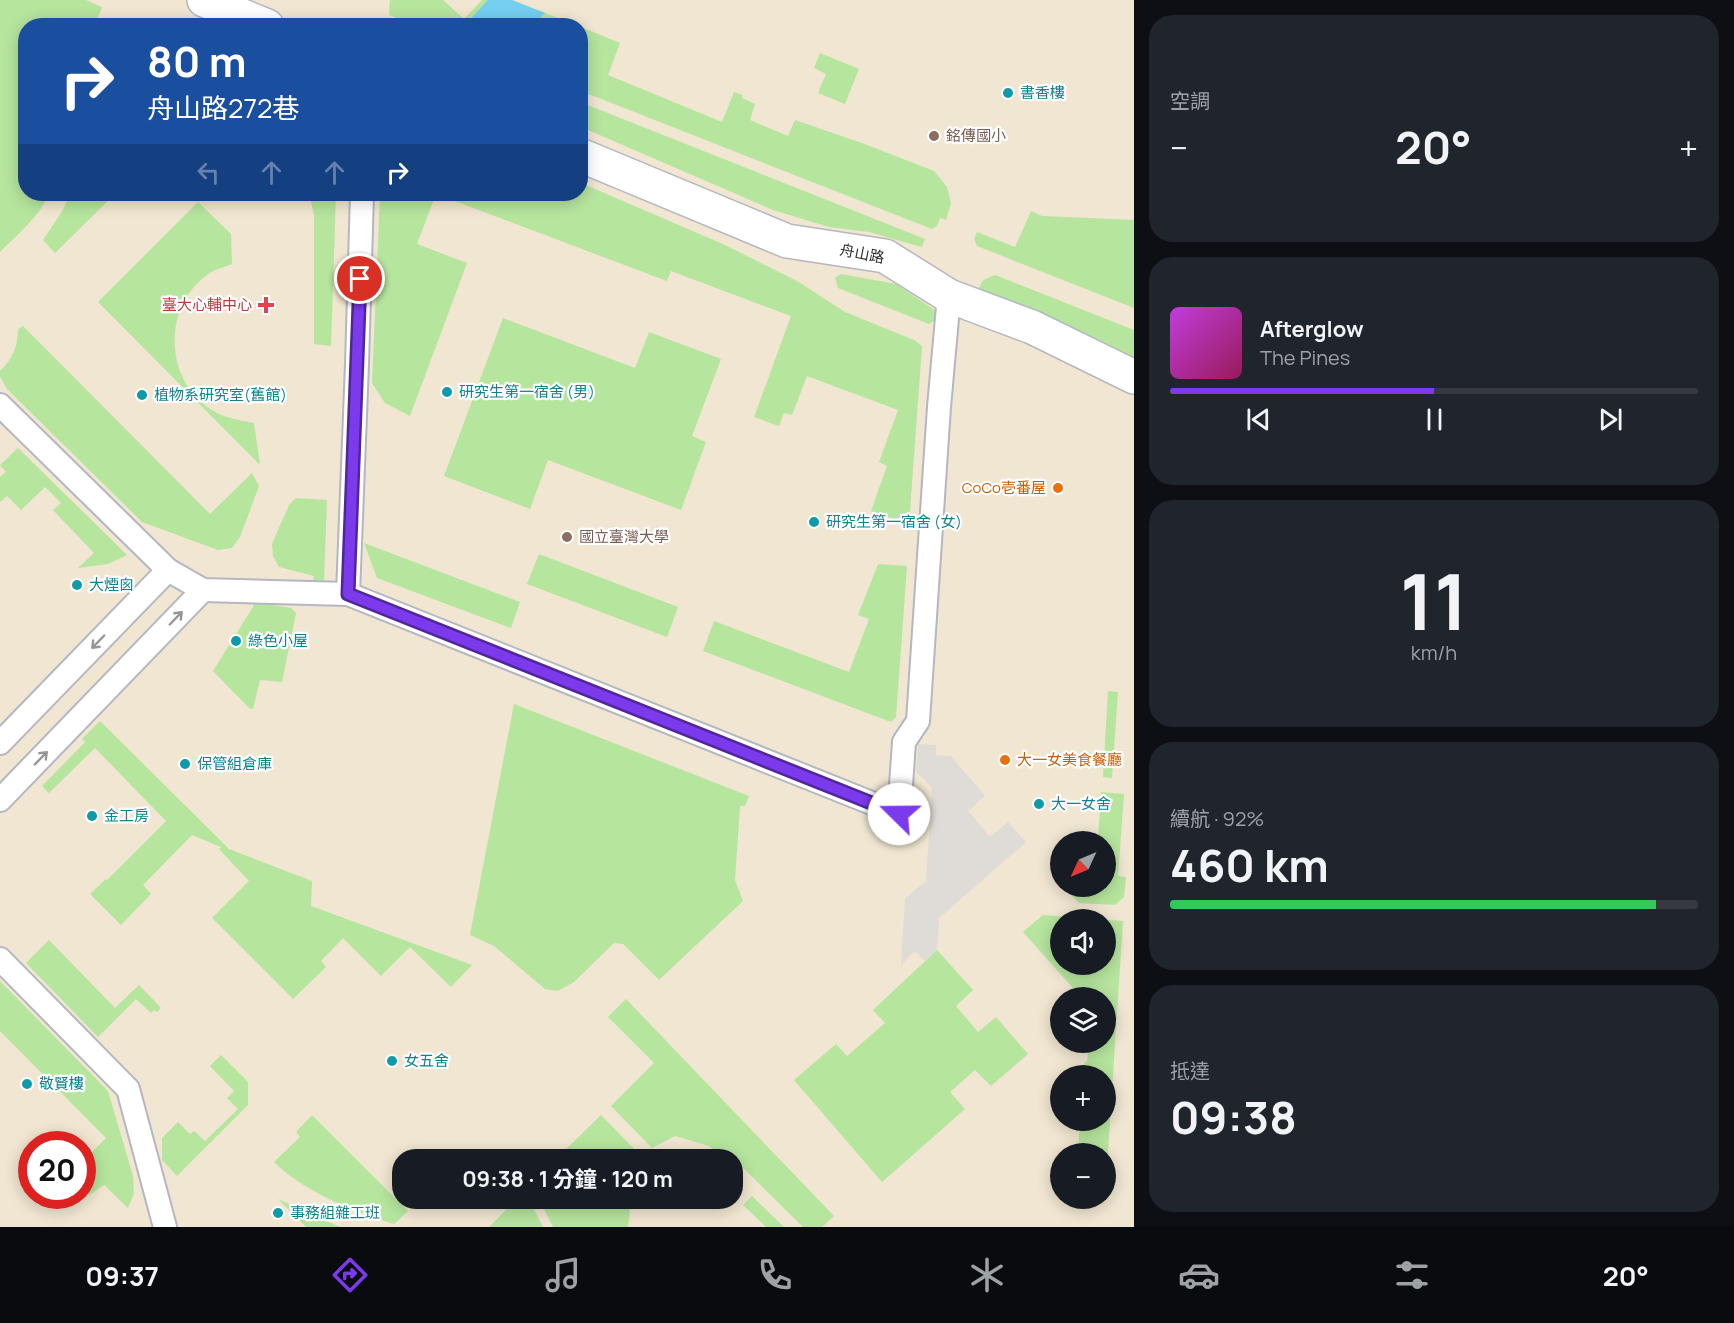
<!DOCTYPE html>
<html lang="zh-TW">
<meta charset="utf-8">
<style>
body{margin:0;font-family:Manrope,"Noto Sans TC",sans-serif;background:#20242c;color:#f1f3f6;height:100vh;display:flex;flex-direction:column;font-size:22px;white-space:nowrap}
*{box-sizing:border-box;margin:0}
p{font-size:20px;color:#9ea1a6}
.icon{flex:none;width:33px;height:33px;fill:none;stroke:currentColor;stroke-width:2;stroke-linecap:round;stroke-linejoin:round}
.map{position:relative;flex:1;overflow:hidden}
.sheet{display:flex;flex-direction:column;gap:15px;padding:15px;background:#0d0f14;width:600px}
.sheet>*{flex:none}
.hud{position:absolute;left:18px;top:18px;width:570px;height:183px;border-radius:24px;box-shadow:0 3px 15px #0003;background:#1a4fa0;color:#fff;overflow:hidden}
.needle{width:39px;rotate:226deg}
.buttons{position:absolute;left:1050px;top:831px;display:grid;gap:12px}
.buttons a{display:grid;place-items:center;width:66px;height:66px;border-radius:50%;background:#171b24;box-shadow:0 3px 15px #0003;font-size:30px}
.speed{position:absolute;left:18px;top:1131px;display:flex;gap:12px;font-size:30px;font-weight:700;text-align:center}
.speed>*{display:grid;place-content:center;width:78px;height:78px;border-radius:50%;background:#171b24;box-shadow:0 3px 15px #0003;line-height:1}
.speed .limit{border:9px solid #d22;background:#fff;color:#111}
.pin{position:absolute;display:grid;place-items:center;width:51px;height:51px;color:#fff;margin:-26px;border:3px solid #fff;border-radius:50%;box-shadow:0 2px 6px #0007}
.me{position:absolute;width:66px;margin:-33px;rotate:292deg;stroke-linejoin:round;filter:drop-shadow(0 0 4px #0008)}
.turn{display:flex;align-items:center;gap:21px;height:126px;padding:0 30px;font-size:27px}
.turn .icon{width:78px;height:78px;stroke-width:2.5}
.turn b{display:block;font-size:42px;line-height:51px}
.lanes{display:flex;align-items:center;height:57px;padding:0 30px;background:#0003;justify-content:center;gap:30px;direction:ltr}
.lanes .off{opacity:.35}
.big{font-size:45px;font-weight:700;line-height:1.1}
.sheet .tile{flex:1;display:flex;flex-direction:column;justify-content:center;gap:9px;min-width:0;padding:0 21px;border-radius:24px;background:#20242c}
.sheet .dial{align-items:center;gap:0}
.dial b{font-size:78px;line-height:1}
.song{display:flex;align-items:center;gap:18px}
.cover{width:72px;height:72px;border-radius:9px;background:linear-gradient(135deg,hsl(290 70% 55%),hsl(330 70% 35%))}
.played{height:6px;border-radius:3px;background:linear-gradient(90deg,#7c3aed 50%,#363941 50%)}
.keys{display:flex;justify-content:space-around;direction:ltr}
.heat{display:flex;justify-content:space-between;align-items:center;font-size:33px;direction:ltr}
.charge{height:9px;border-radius:4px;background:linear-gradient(90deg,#34c759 92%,#363941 0)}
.trip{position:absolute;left:392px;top:1149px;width:351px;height:60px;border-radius:24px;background:#171b24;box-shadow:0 3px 15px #0003;font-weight:700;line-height:60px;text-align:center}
.tab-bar{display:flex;height:96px;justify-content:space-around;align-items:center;background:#090b0e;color:#9ea1a6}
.tab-bar .icon{width:42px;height:42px}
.tab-bar .on{color:#7c3aed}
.tab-bar b{font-size:27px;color:#f1f3f6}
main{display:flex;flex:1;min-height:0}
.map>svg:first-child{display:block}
.education{fill:#f0e6d1;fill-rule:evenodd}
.green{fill:#b6e59e}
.plaza{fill:#dfdcd8}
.water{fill:#75cff0}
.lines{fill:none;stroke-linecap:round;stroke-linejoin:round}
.lane-casing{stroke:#b4b7c1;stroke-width:26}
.street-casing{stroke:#b4b7c1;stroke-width:36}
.lane{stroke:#fff;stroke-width:22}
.street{stroke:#fff;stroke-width:33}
.oneway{stroke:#969696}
.route-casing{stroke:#51269a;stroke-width:15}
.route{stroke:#7c3aed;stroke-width:10}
.culture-dot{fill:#0f9aa8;stroke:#fff;stroke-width:2}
.education-dot{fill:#8d6e63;stroke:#fff;stroke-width:2}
.health-dot{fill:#e0444e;stroke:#fff;stroke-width:2}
.food-dot{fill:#e8710a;stroke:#fff;stroke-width:2}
.labels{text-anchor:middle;stroke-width:4.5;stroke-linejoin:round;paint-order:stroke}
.culture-label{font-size:15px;fill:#0d838f;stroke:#fff;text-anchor:start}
.education-label{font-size:15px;fill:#785e54;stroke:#fff;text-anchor:start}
.street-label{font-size:15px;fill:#2e2e2e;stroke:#fff}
.health-label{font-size:15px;fill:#be3a42;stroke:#fff;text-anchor:end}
.food-label{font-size:15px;fill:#c56008;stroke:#fff;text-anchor:end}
</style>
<main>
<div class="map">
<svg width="1134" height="1227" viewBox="0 0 1134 1227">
<rect width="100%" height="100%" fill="#efe9e1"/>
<path class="education" d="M 0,0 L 1134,0 L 1134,1227 L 0,1227 ZM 26,26 L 580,26 L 580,194 L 26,194 ZM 1060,842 L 1106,842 L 1106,886 L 1060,886 ZM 1060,920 L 1106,920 L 1106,964 L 1060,964 ZM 1060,998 L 1106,998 L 1106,1042 L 1060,1042 ZM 1060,1076 L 1106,1076 L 1106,1120 L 1060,1120 ZM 32,1144 L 82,1144 L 82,1196 L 32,1196 ZM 1060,1154 L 1106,1154 L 1106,1198 L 1060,1198 ZM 402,1160 L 732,1160 L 732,1198 L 402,1198 Z"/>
<g class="green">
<path d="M 0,0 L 86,0 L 102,7 L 95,25 L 26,26 L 26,194 L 49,194 C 39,217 17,235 0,252 Z"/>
<path d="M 390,0 L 443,0 L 464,19 L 482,0 L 512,0 L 576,25 L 416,25 L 389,15 Z"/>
<path d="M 581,27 L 620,43 L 608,75 L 722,122 L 734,92 L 743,95 L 742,98 L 755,104 L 750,120 L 788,136 L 795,120 L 862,143 L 934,171 L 947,187 L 951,203 L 946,220 L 940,218 L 937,226 L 932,229 L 581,91 Z"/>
<path d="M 820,53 L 859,69 L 845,104 L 818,93 L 826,74 L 814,68 Z"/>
<path d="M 580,102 L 925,239 L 922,247 L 869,232 L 829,227 L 773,210 L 581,127 Z"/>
<path d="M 581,183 L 725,245 L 797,281 L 845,312 L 914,340 L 922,346 L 909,525 L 871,511 L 887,466 L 879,462 L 898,410 L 807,376 L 792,415 L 784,413 L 779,426 L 754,417 L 791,316 L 671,271 L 667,281 L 436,194 L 417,244 L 467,263 L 410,416 L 385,403 L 372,383 L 380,194 L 580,194 Z"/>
<path d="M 70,194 L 115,194 L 55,253 L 43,240 L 63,210 Z"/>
<path d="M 306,194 L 336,194 L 331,346 L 314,344 L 314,215 L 311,202 Z"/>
<path d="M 198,202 L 231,234 L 232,264 C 224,267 213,270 207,275 C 164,306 164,375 206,406 C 220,417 237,420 254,423 L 260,465 L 98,302 Z"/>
<path d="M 1031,211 L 1042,216 L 1134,220 L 1134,308 L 977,246 L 974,239 L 977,232 L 1015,247 Z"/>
<path d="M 841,274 L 896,284 L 936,311 L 934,321 L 929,324 L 838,288 L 835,278 Z"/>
<path d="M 995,275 L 1134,330 L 1134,357 L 985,299 L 982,296 L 979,288 L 983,280 Z"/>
<path d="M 503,318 L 635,368 L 649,332 L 721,359 L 692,436 L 706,442 L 681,510 L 548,460 L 530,509 L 444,476 Z"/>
<path d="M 23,326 L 210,514 L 252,473 L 259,486 L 240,537 L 232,548 L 218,550 L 142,522 L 7,389 L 0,376 L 0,371 C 12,359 18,347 18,329 Z"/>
<path d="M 18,448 L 127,555 L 108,564 L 78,568 L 94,553 L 53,510 L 61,503 L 45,487 L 21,510 L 7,496 L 0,502 L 0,477 L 6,472 L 0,465 Z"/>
<path d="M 296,498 L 327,500 L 324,581 L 313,580 L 314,576 L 279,567 L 273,556 L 272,544 L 289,505 Z"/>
<path d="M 364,543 L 520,602 L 511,628 L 377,578 Z"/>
<path d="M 539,554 L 678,607 L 667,637 L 527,584 Z"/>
<path d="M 878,564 L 907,566 L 896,717 L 891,722 L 703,651 L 714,621 L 849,672 L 869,619 L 858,615 Z"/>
<path d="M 254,602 L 291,608 L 296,613 L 282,682 L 260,680 L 253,709 L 249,708 L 213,671 L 253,607 Z"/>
<path d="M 1108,691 L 1118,692 L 1112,778 L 1103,777 Z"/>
<path d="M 514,704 L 749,796 L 745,806 L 740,806 L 735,880 L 743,901 L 659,980 L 623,944 L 614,943 L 574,982 L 558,991 L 545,989 L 494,946 L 470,935 Z"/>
<path d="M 100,721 L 229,849 L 312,881 L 311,906 L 472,965 L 451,987 L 410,947 L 381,976 L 343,938 L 321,961 L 326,967 L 293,999 L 212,918 L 249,881 L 219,849 L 221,847 L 192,835 L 143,885 L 151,894 L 121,925 L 90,894 L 106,879 L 107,880 L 166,821 L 95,748 L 49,793 L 42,786 L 85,742 L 82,739 Z"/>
<path d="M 1101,792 L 1124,794 L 1118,876 L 1126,877 L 1124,897 L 1115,905 L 1079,903 L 1064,887 L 1106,886 L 1106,842 L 1098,840 Z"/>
<path d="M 1043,915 L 1105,919 L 1060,920 L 1060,964 L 1106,964 L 1106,920 L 1123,921 L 1106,1183 L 1106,1154 L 1078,1153 L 1080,1121 L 1106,1120 L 1106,1076 L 1083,1075 L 1084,1064 L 1087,1061 L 1088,1054 L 1085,1050 L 1085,1043 L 1106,1042 L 1106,998 L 1081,997 L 1023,932 Z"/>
<path d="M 49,940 L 115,1008 L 139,985 L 161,1008 L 157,1012 L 154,1010 L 151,1013 L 136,999 L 98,1037 L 26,963 Z"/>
<path d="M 937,950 L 973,990 L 956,1006 L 978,1032 L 996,1017 L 1028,1054 L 991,1086 L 975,1070 L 950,1092 L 965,1109 L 882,1182 L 794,1080 L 836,1044 L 847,1056 L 885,1023 L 873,1010 Z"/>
<path d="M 0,981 L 108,1091 L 133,1176 L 134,1193 L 128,1208 L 104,1185 L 76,1204 L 70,1197 L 82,1196 L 83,1161 L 106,1138 L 0,1031 Z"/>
<path d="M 626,999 L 834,1216 L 822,1227 L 803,1227 L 735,1160 L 732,1163 L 732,1160 L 723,1159 L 709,1146 L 675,1136 L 652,1148 L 611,1106 L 654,1063 L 608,1017 Z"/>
<path d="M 221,1055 L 248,1082 L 248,1105 L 177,1176 L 162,1160 L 162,1138 L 178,1122 L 190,1134 L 194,1131 L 205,1141 L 238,1109 L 227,1098 L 234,1091 L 210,1066 Z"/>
<path d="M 312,1115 L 408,1211 L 394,1224 C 355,1212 303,1191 274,1162 L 300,1137 L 296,1132 Z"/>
<path d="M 601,1115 L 642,1157 L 640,1159 L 556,1159 Z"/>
<path d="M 752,1196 L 784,1227 L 766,1227 L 743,1205 Z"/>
<path d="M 518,1198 L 526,1199 L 535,1211 L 543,1227 L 489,1227 Z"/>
<path d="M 278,1199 L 340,1227 L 306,1227 Z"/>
<path d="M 539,1199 L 631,1199 L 628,1227 L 553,1227 Z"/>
</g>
<path class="plaza" d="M 918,744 L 936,745 L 936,755 L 951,756 L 985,796 L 968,811 L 990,837 L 1008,822 L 1026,842 L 939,918 L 937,950 L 925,961 L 915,951 L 901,965 L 905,898 L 926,881 L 932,787 L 916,772 Z"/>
<path class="water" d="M 488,0 L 512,0 L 545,13 L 533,25 L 467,25 L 466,24 Z"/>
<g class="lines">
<g class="lane-casing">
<g id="lane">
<path d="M 0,405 L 168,570 L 203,590 L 348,594 L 899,814 L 904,742 L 918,721 L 939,407 L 949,296"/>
<path d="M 348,594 L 357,364 L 362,194"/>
<path d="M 0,743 L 168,570"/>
<path d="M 0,800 L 203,590"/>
<path d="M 0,959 L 128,1089 L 165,1227"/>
</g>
</g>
<g class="street-casing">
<g id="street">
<path d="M 204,0 L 267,26"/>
<path d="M 580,155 L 787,241 L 885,256 L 949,296 L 1032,327 L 1134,377"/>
</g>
</g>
<use href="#lane" class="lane"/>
<use href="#street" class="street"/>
</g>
<defs><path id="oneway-shaft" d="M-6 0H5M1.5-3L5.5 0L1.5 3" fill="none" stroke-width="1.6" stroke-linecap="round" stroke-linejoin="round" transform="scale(1.5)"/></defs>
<g class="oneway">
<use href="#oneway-shaft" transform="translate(176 618) rotate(-46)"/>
<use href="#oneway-shaft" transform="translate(98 642) rotate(134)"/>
<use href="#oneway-shaft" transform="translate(41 758) rotate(-46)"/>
</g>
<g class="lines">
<g class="route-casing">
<path id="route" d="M 360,279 L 348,594 L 899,814"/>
</g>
<use href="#route" class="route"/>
</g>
<g class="culture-dot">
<circle cx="1008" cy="93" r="6"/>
<circle cx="447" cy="392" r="6"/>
<circle cx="142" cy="395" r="6"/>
<circle cx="814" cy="522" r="6"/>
<circle cx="77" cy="585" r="6"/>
<circle cx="236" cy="641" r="6"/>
<circle cx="185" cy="764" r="6"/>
<circle cx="1039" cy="804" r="6"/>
<circle cx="92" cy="816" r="6"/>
<circle cx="392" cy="1061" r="6"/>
<circle cx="27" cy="1084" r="6"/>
<circle cx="278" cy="1213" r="6"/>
</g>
<g class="education-dot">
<circle cx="934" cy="136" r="6"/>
<circle cx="567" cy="537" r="6"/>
</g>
<path class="health-dot" d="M263 296h6v6h6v6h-6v6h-6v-6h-6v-6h6z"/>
<g class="food-dot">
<circle cx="1058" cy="488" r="6"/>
<circle cx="1005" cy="760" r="6"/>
</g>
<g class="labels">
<g class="culture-label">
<text x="1020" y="98">書香樓</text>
<text x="459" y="397">研究生第一宿舍 (男)</text>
<text x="154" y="400">植物系研究室(舊館)</text>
<text x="826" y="527">研究生第一宿舍 (女)</text>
<text x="89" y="590">大煙囪</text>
<text x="248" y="646">綠色小屋</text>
<text x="197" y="769">保管組倉庫</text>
<text x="1051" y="809">大一女舍</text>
<text x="104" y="821">金工房</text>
<text x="404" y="1066">女五舍</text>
<text x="39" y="1089">敬賢樓</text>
<text x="290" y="1218">事務組雜工班</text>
</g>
<g class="education-label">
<text x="946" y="141">銘傳國小</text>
<text x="579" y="542">國立臺灣大學</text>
</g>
<g class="street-label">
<text transform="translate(862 254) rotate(11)" y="5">舟山路</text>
</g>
<g class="health-label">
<text x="252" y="310">臺大心輔中心</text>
</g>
<g class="food-label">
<text x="1046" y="493">CoCo壱番屋</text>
<text x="1017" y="765" text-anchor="start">大一女美食餐廳</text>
</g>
</g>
</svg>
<div class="buttons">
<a><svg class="needle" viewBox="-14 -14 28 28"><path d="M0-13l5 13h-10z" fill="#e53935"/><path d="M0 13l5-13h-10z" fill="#9ea1a6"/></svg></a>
<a><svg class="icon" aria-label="sound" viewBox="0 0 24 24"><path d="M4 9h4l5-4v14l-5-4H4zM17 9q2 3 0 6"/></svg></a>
<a><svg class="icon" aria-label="layers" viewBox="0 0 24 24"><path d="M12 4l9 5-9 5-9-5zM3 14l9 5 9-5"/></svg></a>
<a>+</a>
<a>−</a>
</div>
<div class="speed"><div class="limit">20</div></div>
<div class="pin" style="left:360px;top:279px;background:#d93025"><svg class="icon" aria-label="arrive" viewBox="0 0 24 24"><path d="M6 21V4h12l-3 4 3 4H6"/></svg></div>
<svg class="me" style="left:899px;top:814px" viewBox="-20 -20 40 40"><circle r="19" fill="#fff"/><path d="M0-13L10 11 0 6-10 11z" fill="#7c3aed"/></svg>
<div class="trip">09:38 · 1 分鐘 · 120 m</div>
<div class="hud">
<div class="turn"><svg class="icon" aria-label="right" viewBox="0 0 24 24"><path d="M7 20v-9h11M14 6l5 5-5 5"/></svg><div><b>80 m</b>舟山路272巷</div></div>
<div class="lanes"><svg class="icon off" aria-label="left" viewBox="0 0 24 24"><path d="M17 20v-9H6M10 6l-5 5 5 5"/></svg><svg class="icon off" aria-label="ahead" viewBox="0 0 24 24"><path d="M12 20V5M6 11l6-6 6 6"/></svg><svg class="icon off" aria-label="ahead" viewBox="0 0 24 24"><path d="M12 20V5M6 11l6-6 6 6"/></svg><svg class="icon" aria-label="right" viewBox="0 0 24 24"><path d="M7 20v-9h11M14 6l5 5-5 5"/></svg></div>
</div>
</div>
<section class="sheet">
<div class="tile"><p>空調</p>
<div class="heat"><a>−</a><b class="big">20°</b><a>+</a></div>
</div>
<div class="tile">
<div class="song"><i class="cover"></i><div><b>Afterglow</b><p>The Pines</p></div></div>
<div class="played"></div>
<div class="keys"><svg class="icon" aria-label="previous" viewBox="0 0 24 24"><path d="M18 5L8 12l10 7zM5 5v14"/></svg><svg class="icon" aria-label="pause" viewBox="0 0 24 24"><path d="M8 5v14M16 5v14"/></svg><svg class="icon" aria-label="next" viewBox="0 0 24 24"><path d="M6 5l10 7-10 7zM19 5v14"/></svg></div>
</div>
<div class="tile dial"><b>11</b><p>km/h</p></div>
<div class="tile"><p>續航 · 92%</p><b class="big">460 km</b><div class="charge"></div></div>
<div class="tile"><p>抵達</p><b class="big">09:38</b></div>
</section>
</main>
<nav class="tab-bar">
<b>09:37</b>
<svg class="icon on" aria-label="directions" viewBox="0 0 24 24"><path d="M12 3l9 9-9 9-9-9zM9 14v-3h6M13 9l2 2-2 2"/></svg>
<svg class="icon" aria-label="music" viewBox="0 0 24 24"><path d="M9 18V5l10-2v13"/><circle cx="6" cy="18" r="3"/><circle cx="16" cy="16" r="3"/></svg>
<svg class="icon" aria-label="phone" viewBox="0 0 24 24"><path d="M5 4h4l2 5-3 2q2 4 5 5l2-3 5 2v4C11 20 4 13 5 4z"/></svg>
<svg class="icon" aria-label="climate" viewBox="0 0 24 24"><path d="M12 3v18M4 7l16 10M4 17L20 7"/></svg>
<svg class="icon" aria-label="car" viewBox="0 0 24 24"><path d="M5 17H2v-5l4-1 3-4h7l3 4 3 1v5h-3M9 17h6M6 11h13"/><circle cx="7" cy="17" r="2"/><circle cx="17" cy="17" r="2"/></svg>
<svg class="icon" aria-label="filters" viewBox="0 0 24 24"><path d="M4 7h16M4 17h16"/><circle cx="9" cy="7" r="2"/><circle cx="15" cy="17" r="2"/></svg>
<b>20°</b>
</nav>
